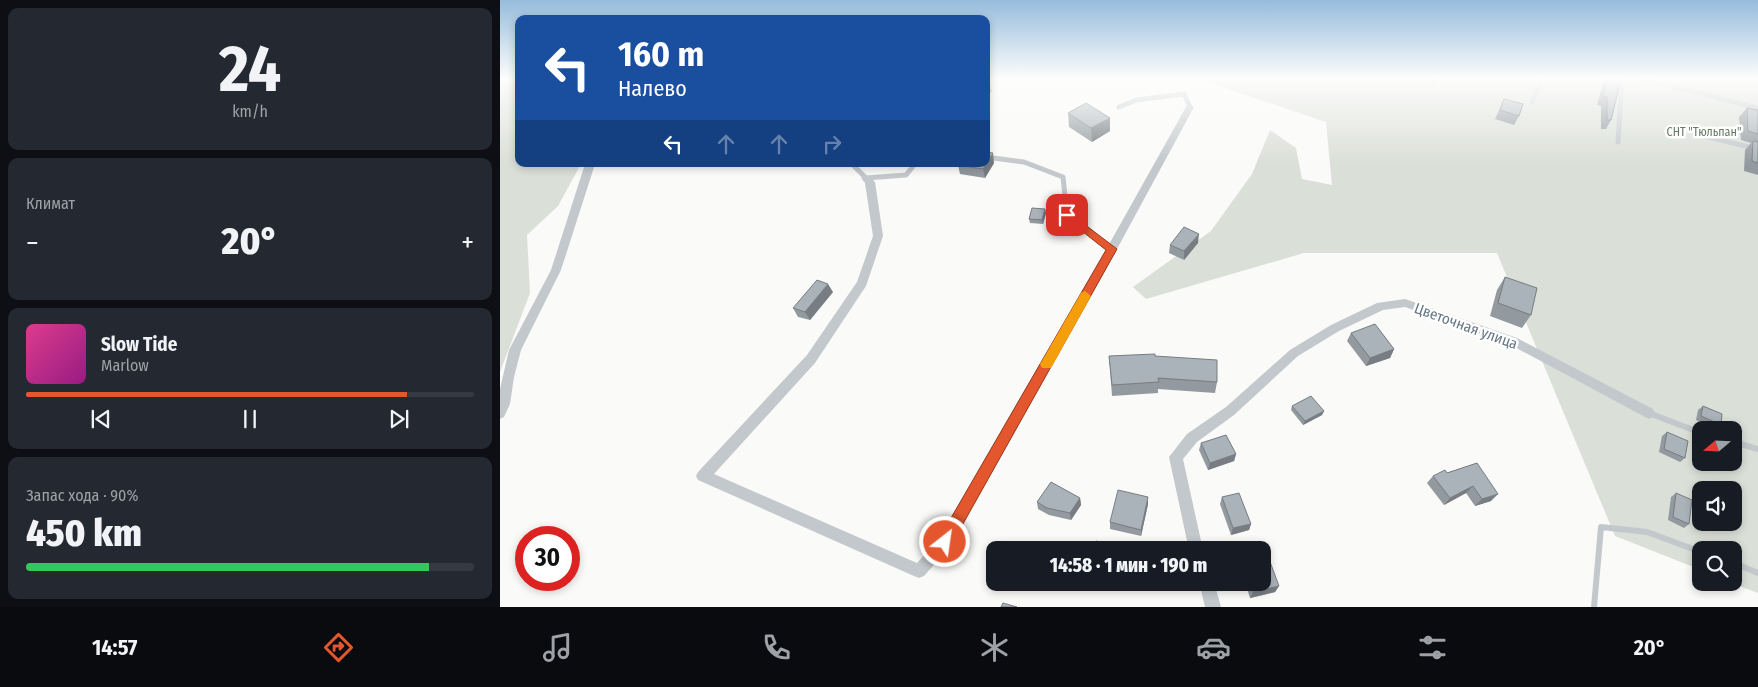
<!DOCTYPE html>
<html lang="ru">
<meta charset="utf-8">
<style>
body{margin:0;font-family:"Fira Sans Condensed",sans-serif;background:#242831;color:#f1f3f6;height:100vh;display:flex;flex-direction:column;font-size:19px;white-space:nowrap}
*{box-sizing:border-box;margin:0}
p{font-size:16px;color:#9ea1a6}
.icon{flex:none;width:28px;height:28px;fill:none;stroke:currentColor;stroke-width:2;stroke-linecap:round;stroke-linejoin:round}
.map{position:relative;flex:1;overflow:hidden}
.drawer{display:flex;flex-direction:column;gap:8px;padding:8px;background:#0d0f14;width:500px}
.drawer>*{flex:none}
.banner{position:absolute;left:15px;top:15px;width:475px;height:152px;border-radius:10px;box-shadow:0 2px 8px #0003;background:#1a4fa0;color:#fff;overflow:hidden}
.needle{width:32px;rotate:251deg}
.tools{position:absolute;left:1192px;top:421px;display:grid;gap:10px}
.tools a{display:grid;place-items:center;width:50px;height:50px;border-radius:10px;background:#171b24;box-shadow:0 2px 8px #0003;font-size:25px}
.speed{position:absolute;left:15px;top:526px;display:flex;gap:10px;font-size:25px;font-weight:700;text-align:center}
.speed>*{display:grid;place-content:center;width:65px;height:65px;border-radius:50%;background:#171b24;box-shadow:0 2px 8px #0003;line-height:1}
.speed .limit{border:8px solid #d22;background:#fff;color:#111}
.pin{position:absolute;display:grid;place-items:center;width:42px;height:42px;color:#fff;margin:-21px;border-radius:10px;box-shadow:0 2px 8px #0006}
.me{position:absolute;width:55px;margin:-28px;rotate:30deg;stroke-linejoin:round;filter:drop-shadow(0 0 4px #0008)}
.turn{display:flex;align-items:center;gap:18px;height:105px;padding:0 20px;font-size:22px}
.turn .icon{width:65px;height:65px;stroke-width:2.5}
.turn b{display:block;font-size:35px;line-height:42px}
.lanes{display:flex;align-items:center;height:48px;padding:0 20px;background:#0003;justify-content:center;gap:25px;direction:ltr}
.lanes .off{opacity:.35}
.big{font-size:38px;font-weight:800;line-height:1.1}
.drawer .card{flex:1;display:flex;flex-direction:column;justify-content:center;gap:8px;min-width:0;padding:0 18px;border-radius:10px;background:#242831}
.drawer .dial{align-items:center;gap:0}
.dial b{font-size:65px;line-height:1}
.song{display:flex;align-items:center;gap:15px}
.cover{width:60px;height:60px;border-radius:8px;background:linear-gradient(135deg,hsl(330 70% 55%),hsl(310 70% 35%))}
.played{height:5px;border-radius:2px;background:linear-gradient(90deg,#e4572e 85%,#363941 85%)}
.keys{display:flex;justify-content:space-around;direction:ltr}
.heat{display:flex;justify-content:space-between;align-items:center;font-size:28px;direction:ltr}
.charge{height:8px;border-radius:4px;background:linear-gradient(90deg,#34c759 90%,#363941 0)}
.trip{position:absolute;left:486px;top:541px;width:285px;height:50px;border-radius:10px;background:#171b24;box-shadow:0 2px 8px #0003;font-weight:800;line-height:50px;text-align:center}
.menu{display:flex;height:80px;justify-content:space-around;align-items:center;background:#090b0e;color:#9ea1a6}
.menu .icon{width:35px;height:35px}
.menu .current{color:#e4572e}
.menu b{font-size:22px;color:#f1f3f6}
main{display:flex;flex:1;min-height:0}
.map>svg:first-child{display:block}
.green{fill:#dadfd7;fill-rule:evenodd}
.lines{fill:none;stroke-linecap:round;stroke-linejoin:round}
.lane-far1{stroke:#c3c8cc;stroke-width:5}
.lane{stroke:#c3c8cc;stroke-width:6}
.street{fill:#c3c8cc;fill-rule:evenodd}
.wall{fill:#929a9f}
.shaded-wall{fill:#777d82}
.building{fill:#aab3b9;stroke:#777d82}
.route{fill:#e4572e;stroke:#94391e}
.slow{fill:#f59e0b}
.labels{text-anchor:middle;stroke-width:5;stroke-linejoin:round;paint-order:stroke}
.far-park-label{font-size:12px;fill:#687a64;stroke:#fff}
.street-label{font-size:15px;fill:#657683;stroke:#fff}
</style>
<main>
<section class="drawer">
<div class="card dial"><b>24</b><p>km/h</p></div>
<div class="card"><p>Климат</p>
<div class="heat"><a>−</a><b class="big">20°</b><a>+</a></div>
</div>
<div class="card">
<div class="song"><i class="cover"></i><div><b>Slow Tide</b><p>Marlow</p></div></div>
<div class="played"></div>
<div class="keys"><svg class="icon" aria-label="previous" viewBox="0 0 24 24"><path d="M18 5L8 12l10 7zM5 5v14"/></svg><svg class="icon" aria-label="pause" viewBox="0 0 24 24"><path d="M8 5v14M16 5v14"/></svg><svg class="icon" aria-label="next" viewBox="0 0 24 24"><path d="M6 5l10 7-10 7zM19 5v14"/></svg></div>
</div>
<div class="card"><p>Запас хода · 90%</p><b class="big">450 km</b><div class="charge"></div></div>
</section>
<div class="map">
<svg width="1258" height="607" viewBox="0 0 1258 607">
<rect width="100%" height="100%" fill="#fafaf8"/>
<g class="green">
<path d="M 0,79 L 19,79 L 19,164 L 81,164 L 58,206 L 27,235 L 30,293 L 0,372 Z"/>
<path d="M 699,79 L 1258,79 L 1258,593 L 1231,583 L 1234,582 L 1234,550 L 1201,550 L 1201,570 L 1115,536 L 997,253 L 804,253 L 646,299 L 633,287 L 711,231 L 752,174 L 770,130 L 796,148 L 802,179 L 832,185 L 826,122 ZM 1201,430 L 1234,430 L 1234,462 L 1201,462 ZM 1201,490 L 1234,490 L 1234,522 L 1201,522 Z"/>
</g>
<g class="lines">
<g class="lane-far1">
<path d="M 1143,79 L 1258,108"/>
<path d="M 932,85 L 937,79"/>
<path d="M 1032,102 L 1042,79"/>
<path d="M 619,107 L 636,100 L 684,94 L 690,107"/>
<path d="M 1195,134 L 1258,149"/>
<path d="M 1118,142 L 1122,79"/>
<path d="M 486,157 L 524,162 L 563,177 L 567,215 L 612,249"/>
<path d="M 352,164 L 366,178 L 406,175 L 415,164"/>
</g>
<g class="lane">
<path d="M 1149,413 L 1201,433"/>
<path d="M 1234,442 L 1258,449"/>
<path d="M 1234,563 L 1258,573"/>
<path d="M 1094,607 L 1101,527 L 1147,532 L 1201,552"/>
</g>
<g class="street">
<path d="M 690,104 L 694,107 L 617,249 L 450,547 L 424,576 L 419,578 L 414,576 L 198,480 L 196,476 L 198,472 L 307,355 L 357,282 L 373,236 L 365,183 L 361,178 L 363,176 L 369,176 L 375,182 L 383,236 L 366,286 L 315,363 L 214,474 L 417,563 L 440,537 L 607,248 L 686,107 Z"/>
<path d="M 85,164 L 95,164 L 61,270 L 21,350 L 14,377 L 10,404 L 4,417 L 0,419 L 0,389 L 9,350 L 51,270 Z"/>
<path d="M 905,299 L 1017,338 L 1153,409 L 1155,413 L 1153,417 L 1149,419 L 1145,417 L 1009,344 L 905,307 L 883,310 L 839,331 L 798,356 L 734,415 L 697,442 L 683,459 L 703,550 L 689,550 L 669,457 L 687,434 L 726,407 L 790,350 L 831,325 L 877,303 Z"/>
<path d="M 699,582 L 714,582 L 721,607 L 705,607 Z"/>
</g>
</g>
<g class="wall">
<path d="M 1104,79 L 1121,79 L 1111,120 L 1106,129 L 1101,129 L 1101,106 L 1097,105 Z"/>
<path d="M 1004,99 L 1019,116 L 1014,125 L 995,119 Z"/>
<path d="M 1247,108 L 1258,110 L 1258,175 L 1244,171 L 1245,150 L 1251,143 L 1241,140 L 1239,117 Z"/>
<path d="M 568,113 L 610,118 L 610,131 L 592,142 L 569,127 Z"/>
<path d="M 494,163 L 485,178 L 460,174 L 458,165 Z"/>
<path d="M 545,209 L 546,213 L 543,224 L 530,223 L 529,219 Z"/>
<path d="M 698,243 L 684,260 L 669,253 L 670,245 Z"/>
<path d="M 1005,277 L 1031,315 L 1022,328 L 990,316 L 997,290 Z"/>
<path d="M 333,292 L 310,320 L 298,317 L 293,308 Z"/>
<path d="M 851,333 L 894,349 L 890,358 L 866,366 L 847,341 Z"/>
<path d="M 609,356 L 655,356 L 717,382 L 715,393 L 658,389 L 658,393 L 612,396 Z"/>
<path d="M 792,406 L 824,411 L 822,415 L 803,425 L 791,410 Z"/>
<path d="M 1203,406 L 1221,425 L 1216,429 L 1196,420 L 1198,410 Z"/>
<path d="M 1167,432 L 1185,458 L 1180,462 L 1159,452 L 1162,436 Z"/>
<path d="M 701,443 L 736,454 L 734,461 L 708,470 L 699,450 Z"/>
<path d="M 977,463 L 991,501 L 975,506 L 966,493 L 944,505 L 927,483 L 933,476 L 947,473 Z"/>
<path d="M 1176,493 L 1189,524 L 1184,528 L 1168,520 L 1171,497 Z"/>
<path d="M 722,497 L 751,524 L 749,530 L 731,535 L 720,504 Z"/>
<path d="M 580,498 L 581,505 L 571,520 L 549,515 L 538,509 L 537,502 Z"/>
<path d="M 648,504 L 641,536 L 610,529 L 610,522 Z"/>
<path d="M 745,582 L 762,582 L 779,586 L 775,592 L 750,598 Z"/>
</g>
<g class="shaded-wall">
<path d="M 486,80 L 489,80 L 492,92 L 486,93 Z"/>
<path d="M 610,118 L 610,131 L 592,142 L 591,128 Z"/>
<path d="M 493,153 L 494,163 L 485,178 L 483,169 Z"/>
<path d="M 545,209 L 546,213 L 543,224 L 542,220 Z"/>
<path d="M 699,234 L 698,243 L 684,260 L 684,251 Z"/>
<path d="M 328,284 L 333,292 L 310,320 L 305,312 Z"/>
<path d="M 894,349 L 890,358 L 866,366 L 870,358 Z"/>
<path d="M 824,411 L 822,415 L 803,425 L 805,421 Z"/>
<path d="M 736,454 L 734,461 L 708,470 L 710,463 Z"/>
<path d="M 973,486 L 966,493 L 944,505 L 950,498 Z"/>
<path d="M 998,494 L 991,501 L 975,506 L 982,499 Z"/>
<path d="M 648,497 L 648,504 L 641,536 L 641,530 Z"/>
<path d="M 580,498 L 581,505 L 571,520 L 570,513 Z"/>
<path d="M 751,524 L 749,530 L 731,535 L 733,528 Z"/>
<path d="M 779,586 L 775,592 L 750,598 L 753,592 Z"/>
</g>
<g class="building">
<path d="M 1107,79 L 1121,79 L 1111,120 L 1107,120 L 1107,97 L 1103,96 Z"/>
<path d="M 1004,99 L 1023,104 L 1019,116 L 1000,110 Z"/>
<path d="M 586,103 L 610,118 L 591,128 L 568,113 Z"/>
<path d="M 1247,108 L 1258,110 L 1258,134 L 1248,131 Z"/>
<path d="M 1253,141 L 1258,142 L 1258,163 L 1252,161 Z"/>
<path d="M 486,152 L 493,153 L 483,169 L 458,165 L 459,164 L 486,164 Z"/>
<path d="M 532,208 L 545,209 L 542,220 L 529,219 Z"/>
<path d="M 684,227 L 699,234 L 684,251 L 670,245 Z"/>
<path d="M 1005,277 L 1037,288 L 1031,315 L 998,303 Z"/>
<path d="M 317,280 L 328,284 L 305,312 L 293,308 Z"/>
<path d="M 875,324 L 894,349 L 870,358 L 851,333 Z"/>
<path d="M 655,354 L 655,356 L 717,360 L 717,382 L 658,378 L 659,382 L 612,385 L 609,356 Z"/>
<path d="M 811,396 L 824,411 L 805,421 L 792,406 Z"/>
<path d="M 1203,406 L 1222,414 L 1221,425 L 1201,416 Z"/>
<path d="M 1167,432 L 1188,441 L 1185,458 L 1164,449 Z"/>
<path d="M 726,435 L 736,454 L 710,463 L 701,443 Z"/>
<path d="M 977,463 L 998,494 L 982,499 L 973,486 L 950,498 L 933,476 L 945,470 L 947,473 Z"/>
<path d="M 551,482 L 580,498 L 570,513 L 547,508 L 537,502 Z"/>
<path d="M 618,490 L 648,497 L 641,530 L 610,522 Z"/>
<path d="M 739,493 L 751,524 L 733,528 L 722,497 Z"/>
<path d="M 1176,493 L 1192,500 L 1189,524 L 1173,517 Z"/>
<path d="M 596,541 L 626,550 L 593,550 Z"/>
<path d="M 762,551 L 766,551 L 779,586 L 753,592 L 750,582 L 762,582 Z"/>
<path d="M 503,603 L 517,607 L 501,607 Z"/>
</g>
<linearGradient id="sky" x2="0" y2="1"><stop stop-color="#96bcdc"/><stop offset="0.48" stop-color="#fdfdfc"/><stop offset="1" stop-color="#fdfdfc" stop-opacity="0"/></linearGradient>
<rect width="1258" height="164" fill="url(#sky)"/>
<path class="route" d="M 567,211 L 617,249 L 450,547 L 445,549 L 440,547 L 438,542 L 440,537 L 606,250 L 564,217 L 562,215 Z"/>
<path class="slow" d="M 585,291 L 591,296 L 551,368 L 542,368 L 540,364 L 542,361 L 581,293 Z"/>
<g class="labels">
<g class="far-park-label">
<text x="1204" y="136">СНТ "Тюльпан"</text>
</g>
<g class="street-label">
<text transform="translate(966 326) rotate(20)" y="5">Цветочная улица</text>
</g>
</g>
</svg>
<div class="tools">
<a><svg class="needle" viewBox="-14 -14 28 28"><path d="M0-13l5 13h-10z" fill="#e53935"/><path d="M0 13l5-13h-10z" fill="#9ea1a6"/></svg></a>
<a><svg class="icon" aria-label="sound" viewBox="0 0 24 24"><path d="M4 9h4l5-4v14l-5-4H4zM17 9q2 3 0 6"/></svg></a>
<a><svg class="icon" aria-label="search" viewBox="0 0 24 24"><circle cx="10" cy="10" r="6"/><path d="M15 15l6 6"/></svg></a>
</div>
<div class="speed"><div class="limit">30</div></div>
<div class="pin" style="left:567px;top:215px;background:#d93025"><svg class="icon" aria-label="arrive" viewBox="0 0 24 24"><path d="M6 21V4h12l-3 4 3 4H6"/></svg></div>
<svg class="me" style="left:445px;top:542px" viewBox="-20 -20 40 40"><circle r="17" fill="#e4572e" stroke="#fff" stroke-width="3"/><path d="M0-11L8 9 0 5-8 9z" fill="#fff"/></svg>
<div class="trip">14:58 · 1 мин · 190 m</div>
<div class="banner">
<div class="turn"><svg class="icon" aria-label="left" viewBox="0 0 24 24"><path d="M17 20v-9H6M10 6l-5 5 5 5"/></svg><div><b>160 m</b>Налево</div></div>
<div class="lanes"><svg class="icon" aria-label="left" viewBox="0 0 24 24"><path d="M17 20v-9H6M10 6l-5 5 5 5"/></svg><svg class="icon off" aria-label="ahead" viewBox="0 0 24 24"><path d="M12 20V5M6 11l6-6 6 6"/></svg><svg class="icon off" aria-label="ahead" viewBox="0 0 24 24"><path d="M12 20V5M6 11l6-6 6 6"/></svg><svg class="icon off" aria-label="right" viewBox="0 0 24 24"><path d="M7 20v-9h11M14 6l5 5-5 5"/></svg></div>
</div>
</div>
</main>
<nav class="menu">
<b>14:57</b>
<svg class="icon current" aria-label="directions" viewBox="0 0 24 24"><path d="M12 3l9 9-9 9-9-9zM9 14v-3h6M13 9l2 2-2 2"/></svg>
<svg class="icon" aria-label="music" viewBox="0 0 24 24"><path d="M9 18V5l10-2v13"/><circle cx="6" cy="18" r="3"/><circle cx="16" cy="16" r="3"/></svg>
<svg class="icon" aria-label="phone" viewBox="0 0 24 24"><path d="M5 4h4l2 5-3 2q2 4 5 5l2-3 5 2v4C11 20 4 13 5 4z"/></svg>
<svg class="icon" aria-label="climate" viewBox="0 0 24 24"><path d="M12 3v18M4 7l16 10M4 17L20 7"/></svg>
<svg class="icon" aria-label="car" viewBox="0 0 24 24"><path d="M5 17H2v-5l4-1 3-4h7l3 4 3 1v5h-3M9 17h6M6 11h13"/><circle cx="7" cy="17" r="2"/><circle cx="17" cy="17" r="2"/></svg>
<svg class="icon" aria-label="filters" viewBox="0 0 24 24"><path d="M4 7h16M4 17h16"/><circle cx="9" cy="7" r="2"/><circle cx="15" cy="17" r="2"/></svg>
<b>20°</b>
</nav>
